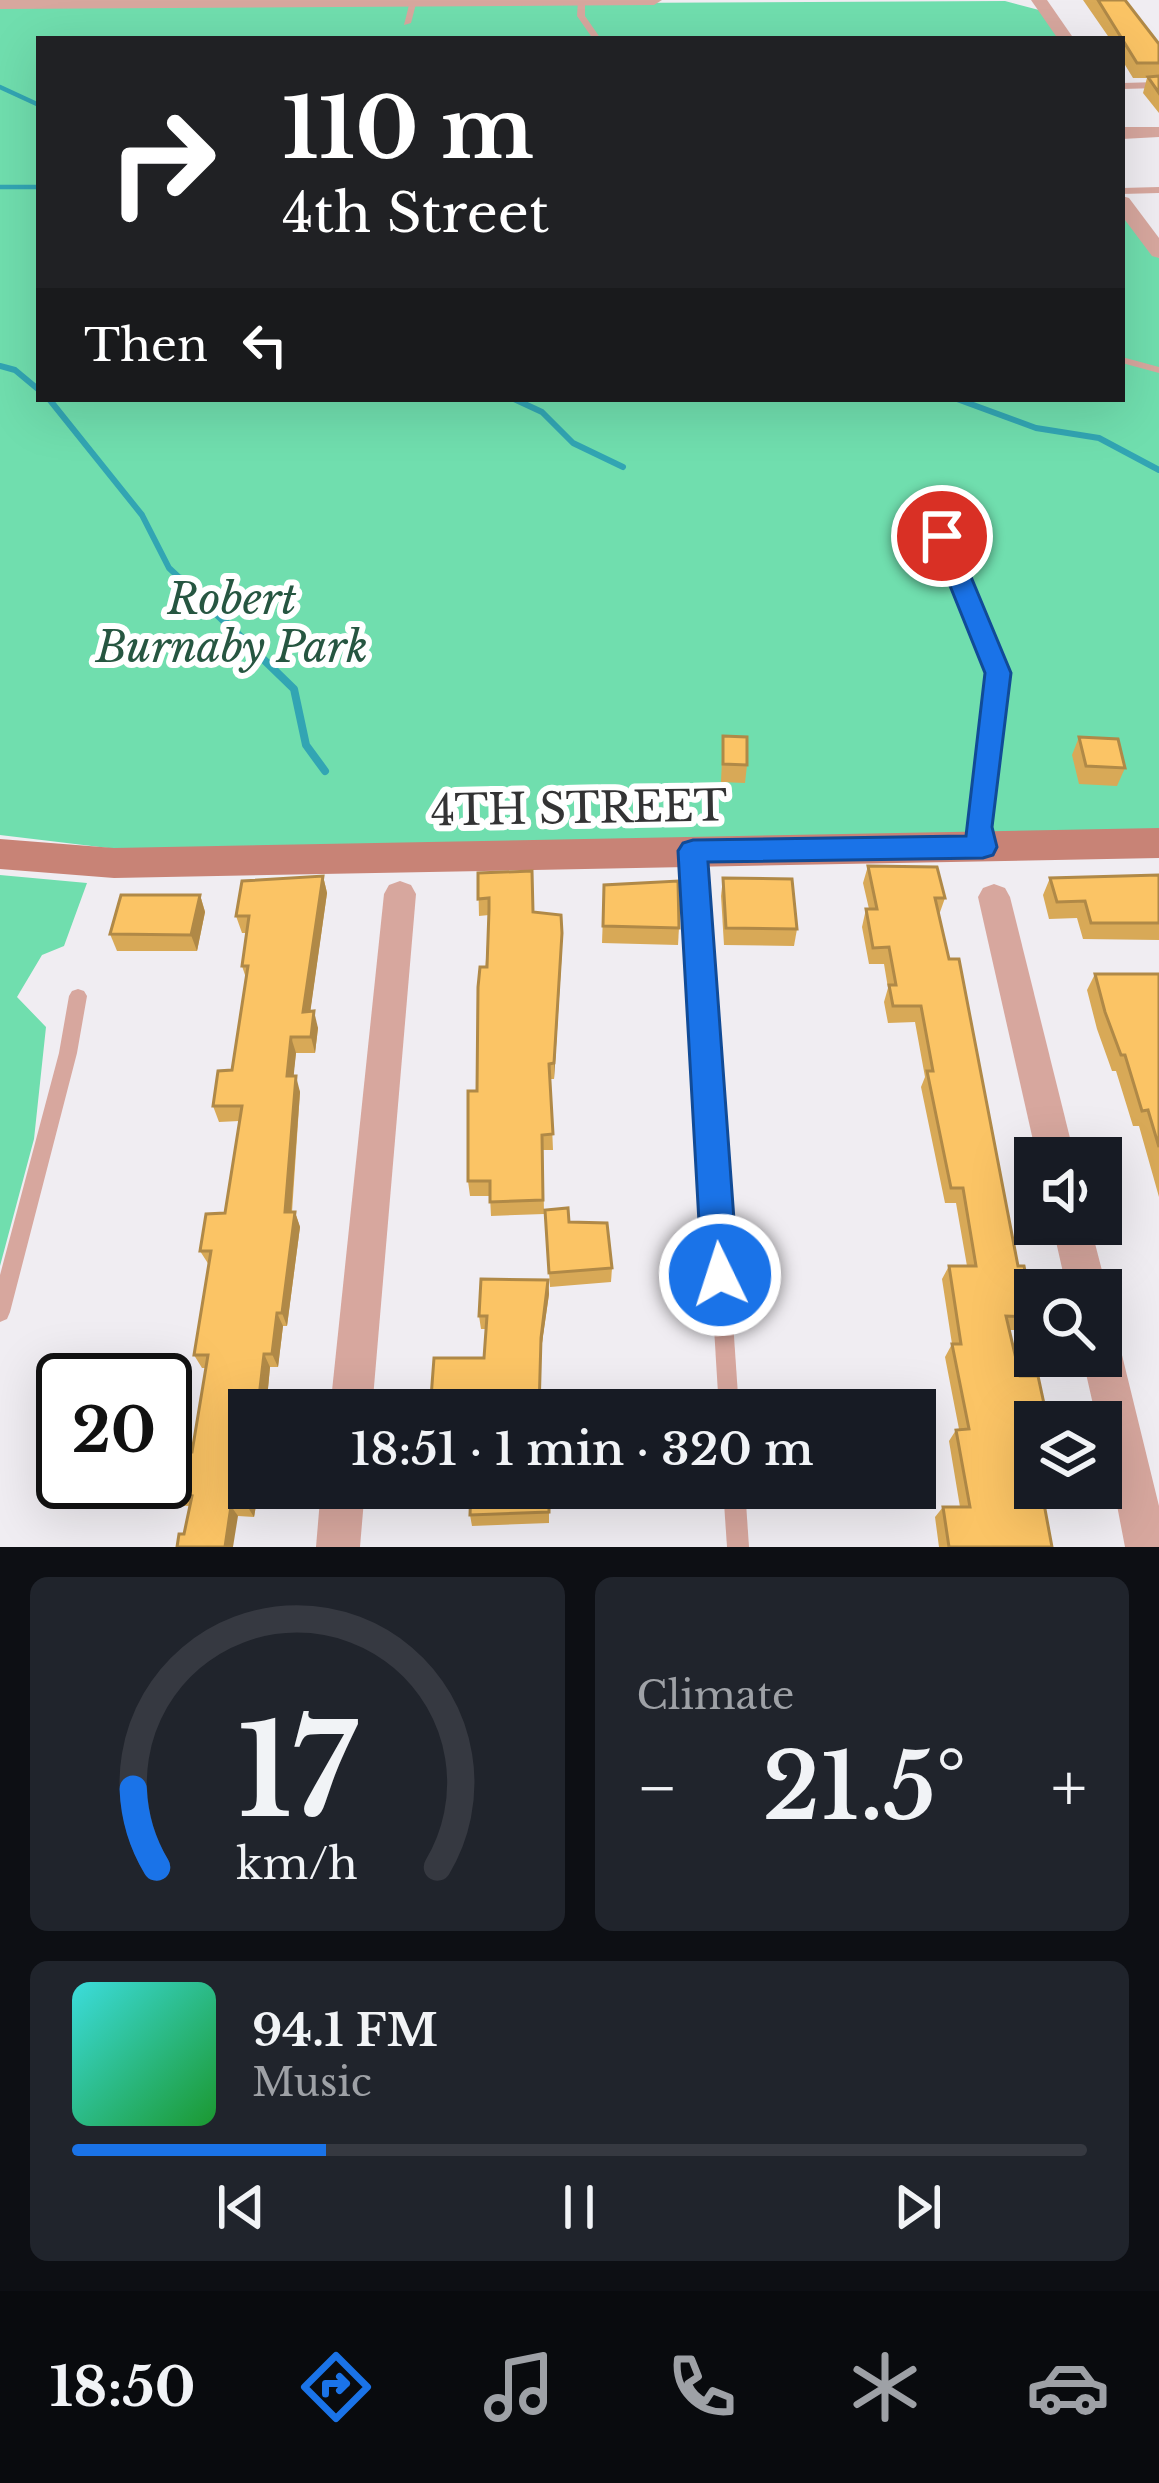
<!DOCTYPE html>
<meta charset="utf-8">
<style>
body{margin:0;font-family:"Libre Baskerville",serif;background:#20242c;color:#f1f3f6;height:100vh;display:flex;flex-direction:column;font-size:45px;white-space:nowrap}
*{box-sizing:border-box;margin:0}
p{font-size:39px;color:#9ea1a6}
.icon{flex:none;width:66px;height:66px;fill:none;stroke:currentColor;stroke-width:2;stroke-linecap:round;stroke-linejoin:round}
.map{position:relative;height:1547px;overflow:hidden}
.panel{display:flex;flex-direction:column;gap:30px;padding:30px;background:#0d0f14;flex:1}
.panel>*{flex:none}
.top-card{position:absolute;left:36px;top:36px;width:1089px;height:366px;border-radius:0px;box-shadow:0 12px 48px #0002;background:#202124;color:#fff;overflow:hidden}
.fabs{position:absolute;left:1014px;top:1137px;display:grid;gap:24px}
.fabs a{display:grid;place-items:center;width:108px;height:108px;border-radius:0px;background:#171b24;box-shadow:0 12px 48px #0002;font-size:60px}
.speed{position:absolute;left:36px;top:1353px;display:flex;gap:24px;font-size:60px;font-weight:700;text-align:center}
.speed>*{display:grid;place-content:center;width:156px;height:156px;border-radius:50%;background:#171b24;box-shadow:0 12px 48px #0002;line-height:1}
.speed .limit{border:6px solid #111;border-radius:18px;background:#fff;color:#111}
.pin{position:absolute;display:grid;place-items:center;width:102px;height:102px;color:#fff;margin:-51px;border:6px solid #fff;border-radius:50%;box-shadow:0 3px 12px #0007}
.me{position:absolute;width:132px;margin:-66px;rotate:356deg;stroke-linejoin:round;filter:drop-shadow(0 0 9px #0008)}
.turn{display:flex;align-items:center;gap:42px;height:252px;padding:0 48px;font-size:54px}
.turn .icon{width:156px;height:156px;stroke-width:2.5}
.turn b{display:block;font-size:84px;line-height:102px}
.then{display:flex;align-items:center;height:114px;padding:0 48px;background:#0003;gap:24px;font-size:45px}
.big{font-size:90px;font-weight:600;line-height:1.1}
.panel .widget{flex:1;display:flex;flex-direction:column;justify-content:center;gap:18px;min-width:0;padding:0 42px;border-radius:18px;background:#20242c}
.panel .dial{align-items:center;gap:0}
.dial svg{height:312px;overflow:visible;fill:none;stroke:#363941;stroke-width:7;stroke-linecap:round;text-anchor:middle}
.dial text{fill:#f1f3f6;stroke:none}
.song{display:flex;align-items:center;gap:36px}
.cover{width:144px;height:144px;border-radius:18px;background:linear-gradient(135deg,hsl(180 70% 55%),hsl(130 70% 35%))}
.played{height:12px;border-radius:6px;background:linear-gradient(90deg,#1a73e8 25%,#363941 25%)}
.keys{display:flex;justify-content:space-around;direction:ltr}
.heat{display:flex;justify-content:space-between;align-items:center;font-size:66px;direction:ltr}
.panel .tiles{flex:1;display:grid;gap:30px;grid-template-columns:1fr 1fr}
.widget:last-child{grid-column:span 2}
.trip{position:absolute;left:228px;top:1389px;width:708px;height:120px;border-radius:0px;background:#171b24;box-shadow:0 12px 48px #0002;font-weight:600;line-height:120px;text-align:center}
.tabs{display:flex;height:192px;justify-content:space-around;align-items:center;background:#090b0e;color:#9ea1a6}
.tabs .icon{width:84px;height:84px}
.tabs .current{color:#1a73e8}
.tabs b{font-size:54px;color:#f1f3f6}
.map>svg:first-child{display:block}
.green{fill:#70deae}
.lines{fill:none;stroke-linecap:round;stroke-linejoin:round}
.stream-far2{stroke:#32a5b3;stroke-width:4.5}
.stream-far1{stroke:#32a5b3;stroke-width:6}
.stream{stroke:#32a5b3;stroke-width:8}
.lane{fill:#d7a79e;fill-rule:evenodd}
.street{fill:#d7a79e;fill-rule:evenodd}
.secondary{fill:#c88376;fill-rule:evenodd}
.wall{fill:#d8a957}
.shaded-wall{fill:#b08947}
.building{fill:#fbc465;stroke:#b08947;stroke-width:3}
.route{fill:#1a73e8;stroke:#114b97;stroke-width:3}
.labels{text-anchor:middle;stroke-width:12;stroke-linejoin:round;paint-order:stroke}
.park-label{font-size:42px;font-style:italic;fill:#265641;stroke:#fff}
.street-label{font-size:42px;fill:#333334;stroke:#fff}
</style>
<div class="map">
<svg width="1159" height="1547" viewBox="0 0 1159 1547">
<rect width="100%" height="100%" fill="#f0edf2"/>
<g class="green">
<path d="M 1005,1 L 1039,10 L 1059,39 L 39,39 L 39,399 L 1122,399 L 1122,209 L 1159,258 L 1159,830 L 125,850 L 0,835 L 0,6 Z"/>
<path d="M 0,875 L 87,883 L 64,946 L 42,955 L 17,997 L 46,1027 L 34,1139 L 0,1266 Z"/>
</g>
<g class="lines">
<g class="stream-far2">
<path d="M 0,87 L 39,105"/>
<path d="M 0,187 L 39,187"/>
</g>
<g class="stream-far1">
<path d="M 0,366 L 15,370 L 39,390"/>
<path d="M 49,399 L 142,515 L 169,568 L 184,582"/>
<path d="M 514,399 L 542,412 L 573,443 L 623,467"/>
<path d="M 957,399 L 1036,428 L 1099,438 L 1159,470"/>
</g>
<path class="stream" d="M 181,579 L 294,689 L 306,745 L 325,771"/>
<g class="lane">
<path d="M 417,0 L 411,23 L 404,25 L 410,1 Z"/>
<path d="M 578,0 L 585,1 L 585,16 L 601,39 L 593,39 L 577,16 Z"/>
<path d="M 1159,82 L 1159,88 L 1122,89 L 1122,83 Z"/>
<path d="M 1159,187 L 1159,193 L 1122,194 L 1122,188 Z"/>
<path d="M 1122,357 L 1159,367 L 1159,373 L 1122,363 Z"/>
<path d="M 942,532 L 948,536 L 1005,673 L 986,827 L 991,847 L 989,851 L 977,851 L 970,827 L 991,673 L 936,536 Z"/>
<path d="M 693,845 L 699,847 L 701,851 L 739,1410 L 719,1410 L 685,851 L 687,847 Z"/>
<path d="M 78,989 L 84,991 L 87,996 L 77,1053 L 10,1312 L 7,1319 L 0,1322 L 0,1275 L 59,1053 L 69,996 L 72,991 Z"/>
<path d="M 723,1488 L 745,1488 L 749,1547 L 727,1547 Z"/>
</g>
<g class="street">
<path d="M 0,0 L 662,0 L 654,5 L 0,9 Z"/>
<path d="M 1031,0 L 1047,0 L 1074,39 L 1058,39 Z"/>
<path d="M 1122,127 L 1159,127 L 1159,137 L 1122,139 Z"/>
<path d="M 1122,196 L 1129,198 L 1159,238 L 1159,258 L 1152,256 L 1122,216 Z"/>
<path d="M 400,881 L 411,885 L 416,894 L 372,1410 L 330,1410 L 384,894 L 389,885 Z"/>
<path d="M 994,884 L 1005,888 L 1010,897 L 1075,1158 L 1037,1158 L 978,897 L 983,888 Z"/>
<path d="M 1052,1224 L 1090,1224 L 1107,1290 L 1101,1304 L 1101,1290 L 1067,1290 Z"/>
<path d="M 1101,1331 L 1115,1337 L 1121,1351 L 1159,1506 L 1159,1547 L 1125,1547 L 1101,1422 L 1097,1422 L 1082,1356 L 1101,1356 Z"/>
<path d="M 321,1488 L 365,1488 L 360,1547 L 316,1547 Z"/>
</g>
<path class="secondary" d="M 1159,828 L 1159,858 L 114,878 L 0,869 L 0,839 L 114,848 Z"/>
</g>
<g class="wall">
<path d="M 1083,0 L 1125,0 L 1159,44 L 1159,113 L 1143,93 L 1147,78 L 1133,78 L 1122,60 L 1122,39 L 1110,39 Z"/>
<path d="M 723,736 L 747,765 L 745,783 L 721,782 Z"/>
<path d="M 1079,737 L 1125,768 L 1117,786 L 1079,784 L 1072,755 Z"/>
<path d="M 868,866 L 945,898 L 939,915 L 1018,1266 L 1034,1317 L 1025,1330 L 1009,1330 L 1020,1376 L 1046,1413 L 1039,1422 L 1035,1422 L 1050,1493 L 1044,1501 L 1052,1547 L 939,1547 L 935,1517 L 943,1507 L 960,1507 L 949,1441 L 956,1430 L 959,1429 L 945,1357 L 952,1344 L 942,1279 L 949,1266 L 967,1266 L 956,1203 L 945,1203 L 921,1087 L 925,1077 L 915,1022 L 888,1023 L 884,1002 L 888,988 L 884,964 L 869,964 L 862,927 L 866,909 L 869,909 L 863,883 Z"/>
<path d="M 478,873 L 562,933 L 554,1079 L 550,1079 L 553,1150 L 543,1150 L 544,1214 L 491,1216 L 490,1196 L 470,1196 L 468,1181 L 477,1091 L 489,915 L 479,916 Z"/>
<path d="M 1159,875 L 1159,940 L 1083,939 L 1077,918 L 1049,919 L 1043,895 L 1050,878 Z"/>
<path d="M 323,876 L 327,893 L 310,1012 L 318,1028 L 315,1053 L 296,1053 L 293,1076 L 300,1092 L 292,1212 L 295,1212 L 300,1227 L 287,1326 L 283,1326 L 278,1367 L 270,1367 L 267,1399 L 271,1410 L 249,1410 L 249,1488 L 259,1488 L 254,1517 L 238,1516 L 184,1534 L 190,1506 L 164,1505 L 155,1494 L 192,1452 L 206,1368 L 202,1368 L 194,1355 L 209,1265 L 200,1251 L 225,1213 L 239,1121 L 219,1122 L 213,1106 L 232,1070 L 246,978 L 242,966 L 247,933 L 242,933 L 236,916 Z"/>
<path d="M 723,878 L 797,929 L 794,946 L 724,945 L 721,896 Z"/>
<path d="M 604,885 L 679,928 L 678,945 L 602,943 Z"/>
<path d="M 200,895 L 205,912 L 197,951 L 117,951 L 110,934 Z"/>
<path d="M 1095,974 L 1159,974 L 1159,1197 L 1139,1126 L 1133,1126 L 1116,1071 L 1112,1071 L 1097,1029 L 1087,990 Z"/>
<path d="M 545,1210 L 569,1222 L 612,1268 L 611,1282 L 550,1287 Z"/>
<path d="M 548,1280 L 549,1294 L 541,1350 L 540,1410 L 434,1410 L 431,1398 L 484,1358 L 486,1329 L 481,1329 L 479,1316 Z"/>
<path d="M 549,1488 L 549,1523 L 472,1526 L 470,1515 Z"/>
</g>
<g class="shaded-wall">
<path d="M 323,876 L 327,893 L 308,1028 L 303,1012 Z"/>
<path d="M 200,895 L 205,912 L 197,951 L 191,935 Z"/>
<path d="M 562,933 L 562,950 L 554,1079 L 554,1063 Z"/>
<path d="M 314,1011 L 318,1028 L 315,1053 L 311,1037 Z"/>
<path d="M 291,1037 L 296,1053 L 292,1092 L 287,1076 Z"/>
<path d="M 296,1076 L 300,1092 L 290,1227 L 285,1212 Z"/>
<path d="M 295,1212 L 300,1227 L 287,1326 L 282,1313 Z"/>
<path d="M 548,1280 L 549,1294 L 541,1350 L 539,1410 L 541,1338 Z"/>
<path d="M 277,1313 L 283,1326 L 278,1367 L 272,1354 Z"/>
<path d="M 264,1354 L 270,1367 L 267,1399 L 271,1410 L 263,1410 L 259,1397 Z"/>
<path d="M 250,1488 L 259,1488 L 254,1517 L 247,1506 Z"/>
<path d="M 231,1506 L 238,1516 L 233,1547 L 225,1547 Z"/>
</g>
<g class="building">
<path d="M 1098,0 L 1125,0 L 1159,44 L 1159,63 L 1137,63 Z"/>
<path d="M 1159,76 L 1159,93 L 1148,77 Z"/>
<path d="M 723,736 L 747,737 L 747,765 L 723,764 Z"/>
<path d="M 1079,737 L 1118,739 L 1125,768 L 1086,766 Z"/>
<path d="M 868,866 L 937,867 L 945,898 L 935,898 L 949,959 L 959,959 L 1018,1266 L 1024,1266 L 1034,1317 L 1006,1316 L 1020,1376 L 1038,1376 L 1046,1413 L 1033,1413 L 1035,1424 L 1035,1488 L 1049,1488 L 1050,1493 L 1042,1493 L 1052,1547 L 949,1547 L 943,1507 L 970,1507 L 956,1430 L 969,1429 L 952,1344 L 961,1344 L 949,1266 L 976,1266 L 963,1188 L 951,1188 L 927,1071 L 933,1071 L 921,1006 L 893,1006 L 889,985 L 896,985 L 889,947 L 873,948 L 866,909 L 877,909 Z"/>
<path d="M 532,871 L 533,912 L 561,915 L 562,933 L 554,1063 L 549,1064 L 553,1134 L 542,1135 L 543,1200 L 490,1202 L 490,1181 L 468,1181 L 468,1091 L 477,1091 L 478,987 L 480,967 L 487,967 L 489,910 L 489,898 L 478,899 L 478,873 Z"/>
<path d="M 1159,875 L 1159,923 L 1091,923 L 1085,901 L 1057,902 L 1050,878 Z"/>
<path d="M 323,876 L 303,1012 L 314,1011 L 311,1037 L 291,1037 L 287,1076 L 296,1076 L 285,1212 L 295,1212 L 282,1313 L 277,1313 L 272,1354 L 264,1354 L 259,1397 L 265,1397 L 263,1410 L 249,1410 L 250,1488 L 247,1506 L 231,1506 L 225,1547 L 177,1547 L 179,1534 L 184,1534 L 192,1496 L 155,1494 L 158,1482 L 165,1482 L 165,1451 L 192,1452 L 208,1355 L 194,1355 L 211,1251 L 200,1251 L 206,1214 L 225,1213 L 242,1106 L 213,1106 L 218,1071 L 232,1070 L 248,966 L 242,966 L 249,916 L 236,916 L 242,881 Z"/>
<path d="M 723,878 L 792,879 L 797,929 L 726,928 Z"/>
<path d="M 678,881 L 679,928 L 603,926 L 604,885 Z"/>
<path d="M 121,895 L 200,895 L 191,935 L 110,934 Z"/>
<path d="M 1095,974 L 1159,974 L 1159,1147 L 1148,1110 L 1142,1111 L 1125,1055 L 1121,1055 L 1105,1012 Z"/>
<path d="M 568,1208 L 569,1222 L 607,1223 L 612,1268 L 549,1273 L 545,1210 Z"/>
<path d="M 481,1279 L 548,1280 L 541,1338 L 539,1410 L 473,1410 L 473,1398 L 431,1398 L 434,1358 L 484,1358 L 487,1316 L 479,1316 Z"/>
<path d="M 471,1488 L 549,1488 L 549,1512 L 470,1515 Z"/>
</g>
<path class="route" d="M 942,529 L 954,536 L 1011,673 L 992,827 L 997,847 L 993,855 L 983,858 L 708,862 L 738,1275 L 733,1288 L 720,1293 L 707,1288 L 702,1275 L 678,851 L 683,843 L 693,840 L 966,836 L 985,673 L 930,536 Z"/>
<g class="labels">
<g class="park-label">
<text x="232" y="614">Robert<tspan x="232" dy="48">Burnaby Park</tspan></text>
</g>
<g class="street-label">
<text transform="translate(579 808) rotate(-1)" y="15">4TH STREET</text>
</g>
</g>
</svg>
<div class="fabs">
<a><svg class="icon" aria-label="sound" viewBox="0 0 24 24"><path d="M4 9h4l5-4v14l-5-4H4zM17 9q2 3 0 6"/></svg></a>
<a><svg class="icon" aria-label="search" viewBox="0 0 24 24"><circle cx="10" cy="10" r="6"/><path d="M15 15l6 6"/></svg></a>
<a><svg class="icon" aria-label="layers" viewBox="0 0 24 24"><path d="M12 4l9 5-9 5-9-5zM3 14l9 5 9-5"/></svg></a>
</div>
<div class="speed"><div class="limit">20</div></div>
<div class="pin" style="left:942px;top:536px;background:#d93025"><svg class="icon" aria-label="arrive" viewBox="0 0 24 24"><path d="M6 21V4h12l-3 4 3 4H6"/></svg></div>
<svg class="me" style="left:720px;top:1275px" viewBox="-20 -20 40 40"><circle r="17" fill="#1a73e8" stroke="#fff" stroke-width="3"/><path d="M0-11L8 9 0 5-8 9z" fill="#fff"/></svg>
<div class="trip">18:51 · 1 min · 320 m</div>
<div class="top-card">
<div class="turn"><svg class="icon" aria-label="right" viewBox="0 0 24 24"><path d="M7 20v-9h11M14 6l5 5-5 5"/></svg><div><b>110 m</b>4th Street</div></div>
<div class="then">Then<svg class="icon" aria-label="left" viewBox="0 0 24 24"><path d="M17 20v-9H6M10 6l-5 5 5 5"/></svg></div>
</div>
</div>
<section class="panel">
<div class="tiles">
<div class="widget dial"><svg viewBox="0 0 100 80">
<path d="M14 69A42 42 0 1 1 86 69"/>
<path d="M14 69A42 42 0 0 1 8 49" stroke="#1a73e8"/>
<text x="50" y="56" font-size="32" font-weight="700">17</text>
<text x="50" y="72" font-size="11">km/h</text>
</svg></div>
<div class="widget"><p>Climate</p>
<div class="heat"><a>−</a><b class="big">21.5°</b><a>+</a></div>
</div>
<div class="widget">
<div class="song"><i class="cover"></i><div><b>94.1 FM</b><p>Music</p></div></div>
<div class="played"></div>
<div class="keys"><svg class="icon" aria-label="previous" viewBox="0 0 24 24"><path d="M18 5L8 12l10 7zM5 5v14"/></svg><svg class="icon" aria-label="pause" viewBox="0 0 24 24"><path d="M8 5v14M16 5v14"/></svg><svg class="icon" aria-label="next" viewBox="0 0 24 24"><path d="M6 5l10 7-10 7zM19 5v14"/></svg></div>
</div>
</div>
</section>
<nav class="tabs">
<b>18:50</b>
<svg class="icon current" aria-label="directions" viewBox="0 0 24 24"><path d="M12 3l9 9-9 9-9-9zM9 14v-3h6M13 9l2 2-2 2"/></svg>
<svg class="icon" aria-label="music" viewBox="0 0 24 24"><path d="M9 18V5l10-2v13"/><circle cx="6" cy="18" r="3"/><circle cx="16" cy="16" r="3"/></svg>
<svg class="icon" aria-label="phone" viewBox="0 0 24 24"><path d="M5 4h4l2 5-3 2q2 4 5 5l2-3 5 2v4C11 20 4 13 5 4z"/></svg>
<svg class="icon" aria-label="climate" viewBox="0 0 24 24"><path d="M12 3v18M4 7l16 10M4 17L20 7"/></svg>
<svg class="icon" aria-label="car" viewBox="0 0 24 24"><path d="M5 17H2v-5l4-1 3-4h7l3 4 3 1v5h-3M9 17h6M6 11h13"/><circle cx="7" cy="17" r="2"/><circle cx="17" cy="17" r="2"/></svg>
</nav>
